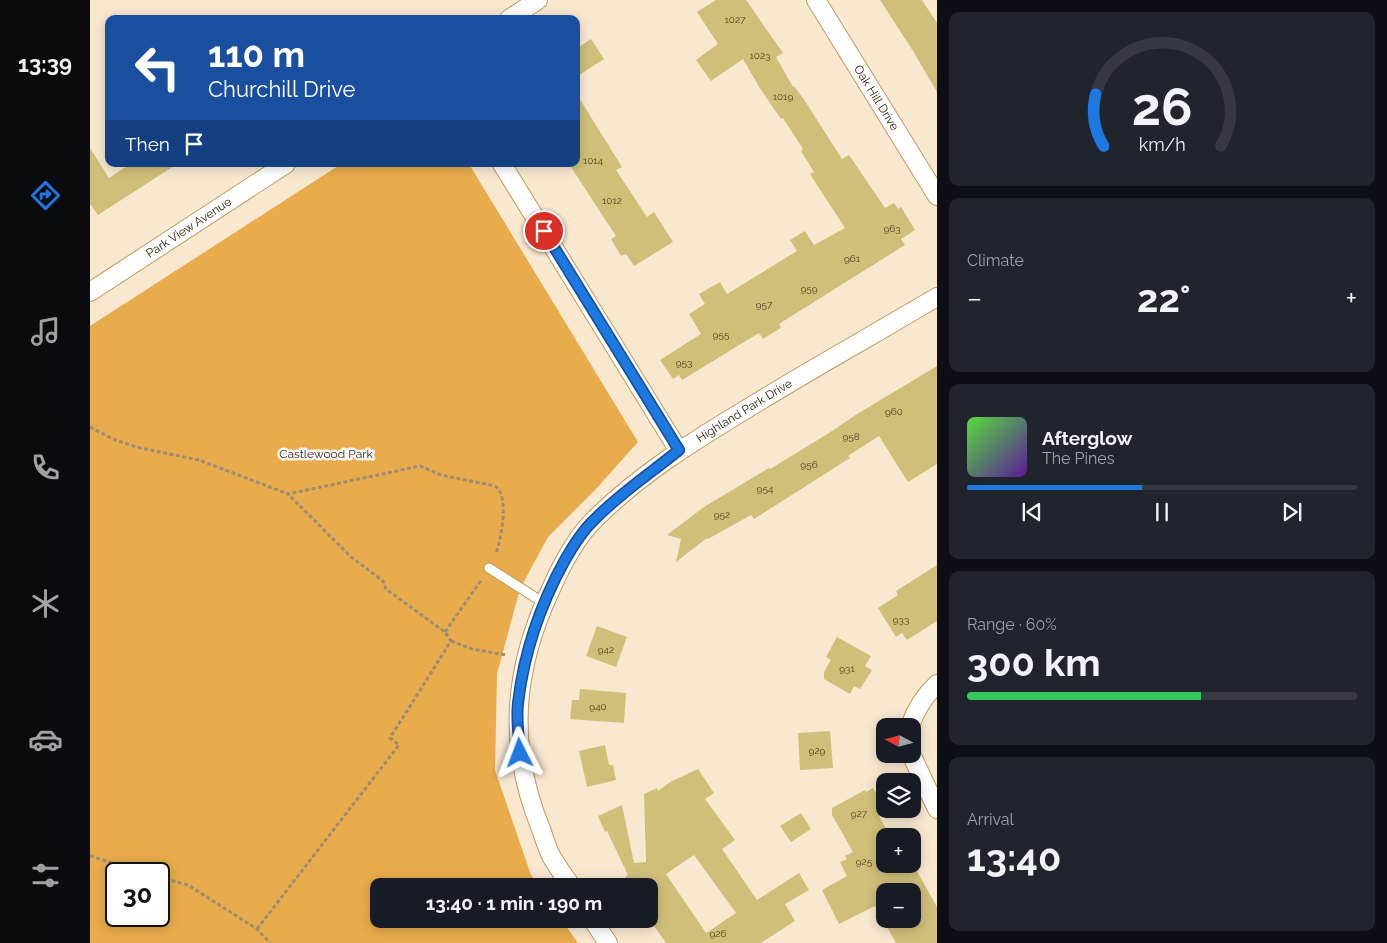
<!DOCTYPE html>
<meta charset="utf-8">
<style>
body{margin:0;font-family:Raleway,sans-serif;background:#20242c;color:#f1f3f6;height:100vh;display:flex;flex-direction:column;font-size:19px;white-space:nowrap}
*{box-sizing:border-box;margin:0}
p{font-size:16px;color:#9ea1a6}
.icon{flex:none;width:28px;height:28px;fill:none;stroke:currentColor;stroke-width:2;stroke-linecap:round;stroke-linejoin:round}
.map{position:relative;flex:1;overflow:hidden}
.side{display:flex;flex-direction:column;gap:12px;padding:12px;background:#0d0f14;width:450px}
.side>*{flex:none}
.hud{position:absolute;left:15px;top:15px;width:475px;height:152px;border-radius:10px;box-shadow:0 2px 12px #0003;background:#1a4fa0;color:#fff;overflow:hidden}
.needle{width:32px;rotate:277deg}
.buttons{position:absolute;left:786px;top:718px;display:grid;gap:10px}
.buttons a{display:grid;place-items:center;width:45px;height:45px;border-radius:10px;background:#171b24;box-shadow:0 2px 12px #0003;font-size:25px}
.speed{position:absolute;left:15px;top:862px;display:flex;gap:10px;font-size:25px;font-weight:700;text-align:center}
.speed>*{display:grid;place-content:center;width:65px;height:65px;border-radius:50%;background:#171b24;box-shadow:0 2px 12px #0003;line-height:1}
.speed .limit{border:2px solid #111;border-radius:8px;background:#fff;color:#111}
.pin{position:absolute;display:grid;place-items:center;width:42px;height:42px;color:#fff;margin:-21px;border:2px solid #fff;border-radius:50%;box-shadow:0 1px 5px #0007}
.me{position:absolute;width:55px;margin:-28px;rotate:357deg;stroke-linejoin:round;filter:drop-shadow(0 0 4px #0008)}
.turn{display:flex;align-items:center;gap:18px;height:105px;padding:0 20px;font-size:22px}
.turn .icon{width:65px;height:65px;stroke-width:2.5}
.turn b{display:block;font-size:35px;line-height:42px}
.then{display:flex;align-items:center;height:48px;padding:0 20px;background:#0003;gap:10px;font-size:19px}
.big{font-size:38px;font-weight:700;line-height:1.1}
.side .widget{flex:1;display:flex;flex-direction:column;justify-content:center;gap:8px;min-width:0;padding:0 18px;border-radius:10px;background:#20242c}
.side .dial{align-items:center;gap:0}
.dial svg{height:130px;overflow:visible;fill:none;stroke:#363941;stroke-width:7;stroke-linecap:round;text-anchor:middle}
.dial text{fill:#f1f3f6;stroke:none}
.song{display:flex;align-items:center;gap:15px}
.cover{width:60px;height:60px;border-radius:8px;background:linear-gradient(135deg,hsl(110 70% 55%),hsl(270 70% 35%))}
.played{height:5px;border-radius:2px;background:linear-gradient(90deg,#1e78e1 45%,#363941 45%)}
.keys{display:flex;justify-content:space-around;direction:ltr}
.heat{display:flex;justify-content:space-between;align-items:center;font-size:28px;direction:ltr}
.charge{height:8px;border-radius:4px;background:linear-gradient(90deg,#34c759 60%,#363941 0)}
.trip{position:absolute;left:280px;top:878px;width:288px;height:50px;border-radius:10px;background:#171b24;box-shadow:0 2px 12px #0003;font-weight:700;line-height:50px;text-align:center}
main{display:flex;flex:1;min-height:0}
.tab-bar{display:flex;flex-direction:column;width:90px;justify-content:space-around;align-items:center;background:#090b0e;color:#9ea1a6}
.tab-bar .icon{width:35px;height:35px}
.tab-bar .selected{color:#1e78e1}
.tab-bar b{font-size:22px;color:#f1f3f6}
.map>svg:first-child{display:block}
.green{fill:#e9ac4c;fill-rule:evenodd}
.building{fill:#d0bf79;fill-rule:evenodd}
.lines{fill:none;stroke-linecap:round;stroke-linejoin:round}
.lane-casing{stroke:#c1985c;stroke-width:11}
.street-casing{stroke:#c1985c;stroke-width:20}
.path{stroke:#9d8d75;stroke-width:3;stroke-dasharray:4 2.5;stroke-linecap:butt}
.lane{stroke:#fff;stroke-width:9}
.street{stroke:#fff;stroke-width:18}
.route-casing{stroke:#144e92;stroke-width:12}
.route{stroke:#1e78e1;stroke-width:9}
.labels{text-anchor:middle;stroke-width:5;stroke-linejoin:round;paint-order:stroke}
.number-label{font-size:10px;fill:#53421f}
.street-label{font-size:12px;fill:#291901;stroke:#f8f8f8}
.park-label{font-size:12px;fill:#372914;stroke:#f8f8f8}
</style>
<main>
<nav class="tab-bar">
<b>13:39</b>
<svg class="icon selected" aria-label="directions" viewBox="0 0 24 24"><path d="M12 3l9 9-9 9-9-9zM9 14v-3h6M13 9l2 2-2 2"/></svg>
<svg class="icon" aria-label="music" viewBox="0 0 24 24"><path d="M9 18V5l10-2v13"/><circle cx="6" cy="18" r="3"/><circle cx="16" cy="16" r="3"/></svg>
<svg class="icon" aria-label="phone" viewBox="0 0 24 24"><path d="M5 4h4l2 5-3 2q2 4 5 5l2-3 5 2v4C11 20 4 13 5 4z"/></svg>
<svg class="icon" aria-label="climate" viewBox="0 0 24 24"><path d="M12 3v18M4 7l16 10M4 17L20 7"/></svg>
<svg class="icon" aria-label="car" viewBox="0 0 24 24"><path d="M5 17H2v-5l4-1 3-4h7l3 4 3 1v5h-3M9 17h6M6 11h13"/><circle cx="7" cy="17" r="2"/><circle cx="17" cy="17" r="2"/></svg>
<svg class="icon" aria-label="filters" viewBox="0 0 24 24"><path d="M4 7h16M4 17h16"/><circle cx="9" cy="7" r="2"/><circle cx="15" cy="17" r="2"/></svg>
</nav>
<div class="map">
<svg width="847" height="943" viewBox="0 0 847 943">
<rect width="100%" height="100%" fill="#f9e8d0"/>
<path class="green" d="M 251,164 L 379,164 L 548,442 L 505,490 L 458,537 L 430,589 L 407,674 L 405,770 L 441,875 L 449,886 L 289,886 L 289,919 L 471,919 L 488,943 L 0,943 L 0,326 ZM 26,874 L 69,874 L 69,916 L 26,916 Z"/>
<g class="building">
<path d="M 626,0 L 656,0 L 693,53 L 686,57 L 703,87 L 704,86 L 715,101 L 752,159 L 759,155 L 795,208 L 804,203 L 808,209 L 811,207 L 825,230 L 811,239 L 815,245 L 700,317 L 689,324 L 691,328 L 673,339 L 669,333 L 592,380 L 589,375 L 583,379 L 570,360 L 611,334 L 599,314 L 615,304 L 609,294 L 630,282 L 637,294 L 707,251 L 700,240 L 715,231 L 724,245 L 755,228 L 720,174 L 724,172 L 711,151 L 713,149 L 693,118 L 691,119 L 671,90 L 653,59 L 621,81 L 606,60 L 628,44 L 607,12 Z"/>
<path d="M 790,0 L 832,0 L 847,23 L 847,92 L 823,51 Z"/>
<path d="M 501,39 L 514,59 L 486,77 L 486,49 Z"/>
<path d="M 486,93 L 532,167 L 526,170 L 557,217 L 564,212 L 583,242 L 544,266 L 536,254 L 531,256 L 521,239 L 526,236 L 479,164 L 486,164 Z"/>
<path d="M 0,148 L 19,178 L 40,164 L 87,164 L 8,215 L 0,204 Z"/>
<path d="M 847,366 L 847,464 L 818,482 L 789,436 L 758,456 L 760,458 L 664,519 L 661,515 L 618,539 L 617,538 L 586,562 L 591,539 L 577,535 L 614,507 L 679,468 L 680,469 L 739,433 L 767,414 Z"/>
<path d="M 847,565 L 847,621 L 817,640 L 812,633 L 806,637 L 788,608 L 808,595 L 806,591 Z"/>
<path d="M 507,626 L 537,637 L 526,667 L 496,656 Z"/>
<path d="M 747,637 L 781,656 L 775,666 L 782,670 L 770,689 L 764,686 L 760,694 L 734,679 L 734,672 L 741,660 L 736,657 Z"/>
<path d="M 490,689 L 536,693 L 534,723 L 480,719 L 482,700 L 489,700 Z"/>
<path d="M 740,731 L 743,768 L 710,770 L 708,733 Z"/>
<path d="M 515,745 L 519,765 L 523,765 L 526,780 L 497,787 L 489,751 Z"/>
<path d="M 608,769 L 624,793 L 615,799 L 645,840 L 632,849 L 667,900 L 709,873 L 719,890 L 695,904 L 705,921 L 671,943 L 576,943 L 559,919 L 564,919 L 559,911 L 559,886 L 541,886 L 535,877 L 538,875 L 517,831 L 515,832 L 508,816 L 532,805 L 544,863 L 556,862 L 554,794 L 567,788 L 568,791 L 580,782 ZM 604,855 L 646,913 L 616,933 L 576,874 Z"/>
<path d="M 783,788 L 797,812 L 789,816 L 800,836 L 795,836 L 795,864 L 823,864 L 847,907 L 847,943 L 806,943 L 785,906 L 749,924 L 732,890 L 757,876 L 750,862 L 757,859 L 755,856 L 763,852 L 742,815 L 742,808 L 775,790 L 776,792 ZM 795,891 L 822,891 L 822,919 L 795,919 Z"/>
<path d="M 711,813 L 721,829 L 701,842 L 690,826 Z"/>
</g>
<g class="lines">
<g class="lane-casing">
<path id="lane" d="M 399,568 L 454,603"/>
</g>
<g class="street-casing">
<g id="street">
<path id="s1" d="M 726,0 L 847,196"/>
<path d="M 419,19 L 448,0"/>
<path d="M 412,164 L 589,451"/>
<path id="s2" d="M 0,292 L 196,164"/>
<path d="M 820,726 C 826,709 834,696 847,684"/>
<path d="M 821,754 L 847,809"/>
<path id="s3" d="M 481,886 C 474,876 467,866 461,856 C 457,847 454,838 451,829 C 417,746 423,671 460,591 C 471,566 485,538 505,519 C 549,475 602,442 655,410 C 718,371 783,335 847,297"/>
<path d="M 502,919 L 518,943"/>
</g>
</g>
<g class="path">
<path d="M 0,427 L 23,439 L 46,447 L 109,460 L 198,494 L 330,466 L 351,475 L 405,486 C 420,496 411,539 406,554"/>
<path d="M 355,632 L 392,579"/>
<path d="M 361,641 L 382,649 L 416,655"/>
<path d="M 0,856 L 59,874"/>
<path d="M 69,877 L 98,885 L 167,929 L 180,943"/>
<path d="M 167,929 L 309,745 L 300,738 L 361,641 L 355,632 L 296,589 L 293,581 L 261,557 L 198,494"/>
</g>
<use href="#lane" class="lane"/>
<use href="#street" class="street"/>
</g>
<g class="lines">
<g class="route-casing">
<path id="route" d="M 430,753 C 429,737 426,719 428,703 C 434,652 450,605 475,560 C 483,546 492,531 504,520 C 529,494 561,473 589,450 L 454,231"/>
</g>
<use href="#route" class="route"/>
</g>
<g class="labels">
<g class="number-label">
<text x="645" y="23">1027</text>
<text x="670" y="59">1023</text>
<text x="693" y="100">1019</text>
<text x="503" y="164">1014</text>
<text x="522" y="204">1012</text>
<text x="802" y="232">963</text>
<text x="762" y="262">961</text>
<text x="719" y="292">959</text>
<text x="674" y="308">957</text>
<text x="631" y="338">955</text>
<text x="594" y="366">953</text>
<text x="804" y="415">960</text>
<text x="761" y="440">958</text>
<text x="719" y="468">956</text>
<text x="675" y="492">954</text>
<text x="632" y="518">952</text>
<text x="811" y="623">933</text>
<text x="516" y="653">942</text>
<text x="757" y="672">931</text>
<text x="508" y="710">940</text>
<text x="727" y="754">929</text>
<text x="769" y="817">927</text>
<text x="774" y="865">925</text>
<text x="628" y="937">926</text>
</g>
<g class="street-label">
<text dy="4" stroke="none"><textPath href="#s1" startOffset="115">Oak Hill Drive</textPath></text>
<text dy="4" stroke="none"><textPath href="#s2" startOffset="118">Park View Avenue</textPath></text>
<text dy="4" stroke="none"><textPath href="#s3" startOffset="581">Highland Park Drive</textPath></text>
</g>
<g class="park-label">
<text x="236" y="458">Castlewood Park</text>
</g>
</g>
</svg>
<div class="buttons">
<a><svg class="needle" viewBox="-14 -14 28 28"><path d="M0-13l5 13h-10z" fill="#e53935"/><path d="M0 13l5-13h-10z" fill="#9ea1a6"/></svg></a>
<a><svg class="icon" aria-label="layers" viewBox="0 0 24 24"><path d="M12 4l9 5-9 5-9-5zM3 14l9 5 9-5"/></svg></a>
<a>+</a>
<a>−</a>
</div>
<div class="speed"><div class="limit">30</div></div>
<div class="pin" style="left:454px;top:231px;background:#d93025"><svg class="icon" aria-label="arrive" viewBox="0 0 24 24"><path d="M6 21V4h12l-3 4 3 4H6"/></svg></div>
<svg class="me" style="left:430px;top:753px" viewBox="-20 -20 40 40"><path d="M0-17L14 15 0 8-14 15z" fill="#1e78e1" stroke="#fff" stroke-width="4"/></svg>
<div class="trip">13:40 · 1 min · 190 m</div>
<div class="hud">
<div class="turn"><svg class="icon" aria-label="left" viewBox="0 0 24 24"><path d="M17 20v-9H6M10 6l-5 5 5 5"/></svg><div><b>110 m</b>Churchill Drive</div></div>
<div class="then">Then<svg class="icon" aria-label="arrive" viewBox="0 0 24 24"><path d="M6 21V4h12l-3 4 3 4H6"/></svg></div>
</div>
</div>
<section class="side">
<div class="widget dial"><svg viewBox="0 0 100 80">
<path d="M14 69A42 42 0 1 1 86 69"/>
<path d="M14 69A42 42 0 0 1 9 37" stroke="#1e78e1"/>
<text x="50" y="56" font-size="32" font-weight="700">26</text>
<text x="50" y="72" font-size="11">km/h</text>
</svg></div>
<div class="widget"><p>Climate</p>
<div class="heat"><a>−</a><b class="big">22°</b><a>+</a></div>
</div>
<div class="widget">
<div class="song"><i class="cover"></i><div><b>Afterglow</b><p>The Pines</p></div></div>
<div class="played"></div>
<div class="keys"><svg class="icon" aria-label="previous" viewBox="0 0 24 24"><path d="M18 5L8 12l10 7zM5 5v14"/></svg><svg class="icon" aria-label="pause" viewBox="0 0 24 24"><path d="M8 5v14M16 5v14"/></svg><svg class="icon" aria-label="next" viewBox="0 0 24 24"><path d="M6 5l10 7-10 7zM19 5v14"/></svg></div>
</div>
<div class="widget"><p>Range · 60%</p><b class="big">300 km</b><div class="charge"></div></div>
<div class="widget"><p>Arrival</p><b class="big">13:40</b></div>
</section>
</main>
